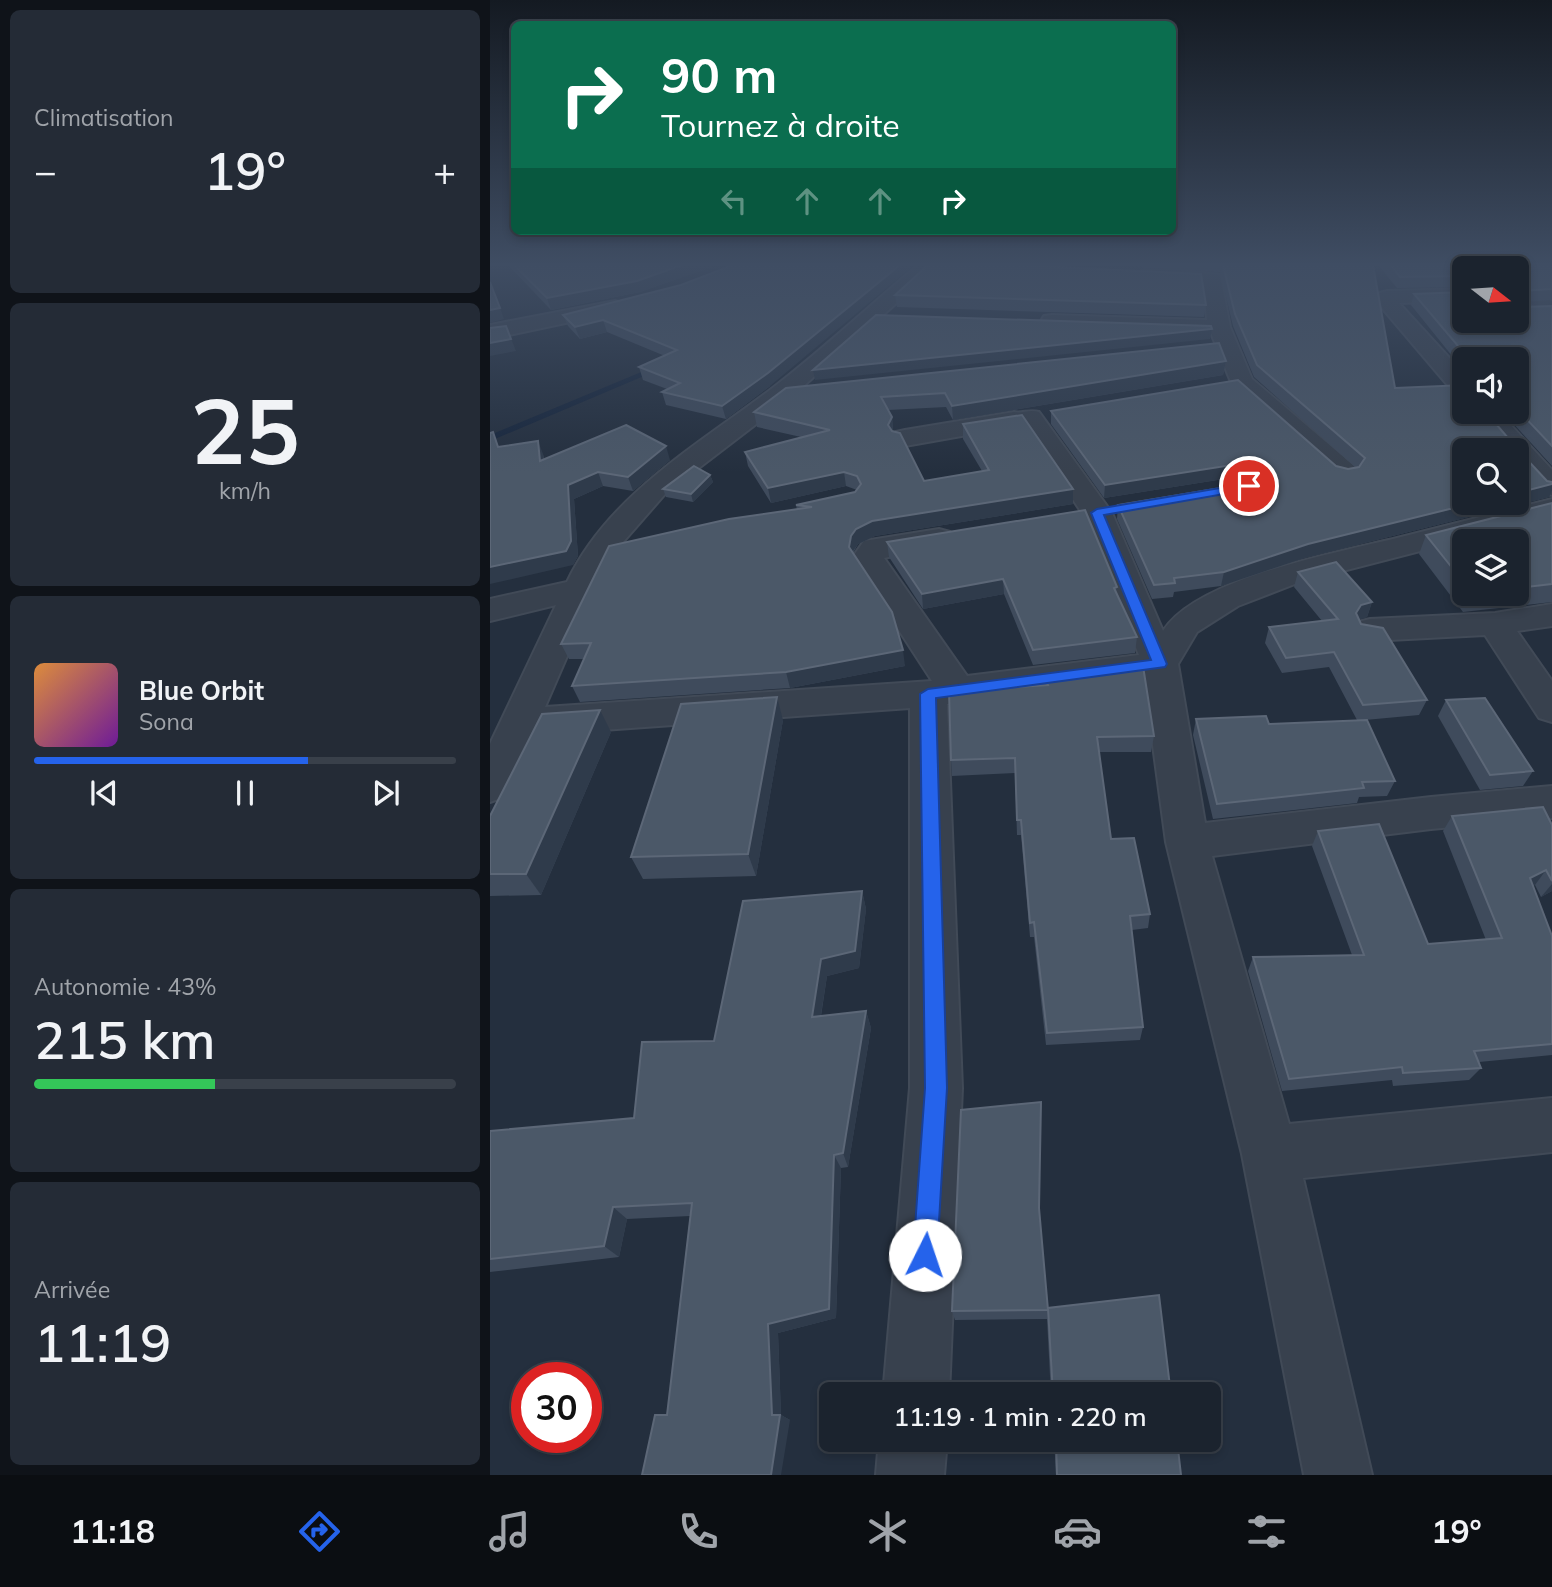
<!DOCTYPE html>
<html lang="fr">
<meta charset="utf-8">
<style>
body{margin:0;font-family:Mulish,sans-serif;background:#242b36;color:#f1f3f6;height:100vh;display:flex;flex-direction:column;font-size:26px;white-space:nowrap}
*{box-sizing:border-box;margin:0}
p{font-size:23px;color:#a0a4aa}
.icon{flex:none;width:38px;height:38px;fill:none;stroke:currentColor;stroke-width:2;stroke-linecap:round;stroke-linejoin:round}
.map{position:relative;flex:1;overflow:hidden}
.drawer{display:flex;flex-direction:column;gap:10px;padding:10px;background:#0f1319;width:490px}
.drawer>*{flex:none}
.top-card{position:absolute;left:21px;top:21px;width:665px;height:214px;border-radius:10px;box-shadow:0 4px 10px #0003,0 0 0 2px #39404a;background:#0b6e4f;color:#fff;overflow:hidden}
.needle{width:46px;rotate:107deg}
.buttons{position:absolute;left:962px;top:256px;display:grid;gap:14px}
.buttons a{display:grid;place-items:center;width:77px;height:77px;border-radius:10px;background:#1b232e;box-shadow:0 4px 10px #0003,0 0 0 2px #39404a;font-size:35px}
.speed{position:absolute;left:21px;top:1362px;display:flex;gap:14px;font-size:35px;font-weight:700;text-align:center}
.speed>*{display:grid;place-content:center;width:91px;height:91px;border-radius:50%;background:#1b232e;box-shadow:0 4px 10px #0003,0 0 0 2px #39404a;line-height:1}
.speed .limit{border:10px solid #d22;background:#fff;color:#111}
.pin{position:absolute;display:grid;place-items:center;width:60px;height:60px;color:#fff;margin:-30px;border:4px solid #fff;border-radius:50%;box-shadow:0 2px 7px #0007}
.me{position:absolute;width:77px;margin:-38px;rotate:4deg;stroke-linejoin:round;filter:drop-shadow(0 0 5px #0008)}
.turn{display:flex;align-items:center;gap:24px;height:147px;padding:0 35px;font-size:32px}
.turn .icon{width:91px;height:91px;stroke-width:2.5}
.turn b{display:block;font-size:49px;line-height:60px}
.lanes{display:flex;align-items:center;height:66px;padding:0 35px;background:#0003;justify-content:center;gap:35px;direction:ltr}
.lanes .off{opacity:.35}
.big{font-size:52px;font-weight:600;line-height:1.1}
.drawer .card{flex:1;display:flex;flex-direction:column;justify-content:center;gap:10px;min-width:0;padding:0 24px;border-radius:10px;background:#242b36}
.drawer .dial{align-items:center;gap:0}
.dial b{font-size:91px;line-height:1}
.song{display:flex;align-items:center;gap:21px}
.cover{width:84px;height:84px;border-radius:10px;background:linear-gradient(135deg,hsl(30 70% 55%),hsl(280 70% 35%))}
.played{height:7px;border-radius:4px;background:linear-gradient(90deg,#2563eb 65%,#39404a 65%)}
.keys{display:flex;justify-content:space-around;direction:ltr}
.heat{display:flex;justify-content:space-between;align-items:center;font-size:38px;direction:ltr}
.charge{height:10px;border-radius:5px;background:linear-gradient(90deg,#34c759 43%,#39404a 0)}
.trip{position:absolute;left:329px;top:1382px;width:402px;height:70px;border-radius:10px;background:#1b232e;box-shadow:0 4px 10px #0003,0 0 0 2px #39404a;font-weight:600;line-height:70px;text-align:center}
.tab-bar{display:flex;height:112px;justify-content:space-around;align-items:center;background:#0b0e12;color:#a0a4aa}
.tab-bar .icon{width:49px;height:49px}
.tab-bar .selected{color:#2563eb}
.tab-bar b{font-size:32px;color:#f1f3f6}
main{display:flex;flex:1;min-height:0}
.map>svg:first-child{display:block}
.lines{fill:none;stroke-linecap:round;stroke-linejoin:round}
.stream{fill:#17263c;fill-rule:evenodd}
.minor-casing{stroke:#414a57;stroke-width:4}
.minor{fill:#38414e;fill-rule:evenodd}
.wall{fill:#3f4b5c;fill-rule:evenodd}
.shaded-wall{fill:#2f3b4b}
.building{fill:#4b5868;stroke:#5c6777;stroke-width:2}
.route{fill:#2563eb;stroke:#184099;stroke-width:2}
</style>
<main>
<section class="drawer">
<div class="card"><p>Climatisation</p>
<div class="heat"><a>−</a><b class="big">19°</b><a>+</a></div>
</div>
<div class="card dial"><b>25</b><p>km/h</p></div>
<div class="card">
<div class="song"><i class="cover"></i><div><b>Blue Orbit</b><p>Sona</p></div></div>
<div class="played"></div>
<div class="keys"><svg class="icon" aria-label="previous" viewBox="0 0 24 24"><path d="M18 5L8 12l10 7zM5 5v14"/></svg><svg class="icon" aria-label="pause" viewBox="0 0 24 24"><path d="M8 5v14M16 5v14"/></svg><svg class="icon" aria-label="next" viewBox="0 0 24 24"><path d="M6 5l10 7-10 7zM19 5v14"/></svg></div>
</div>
<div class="card"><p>Autonomie · 43%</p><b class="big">215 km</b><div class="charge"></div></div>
<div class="card"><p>Arrivée</p><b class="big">11:19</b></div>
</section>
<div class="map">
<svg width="1062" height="1475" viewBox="0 0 1062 1475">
<rect width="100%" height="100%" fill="#242f3e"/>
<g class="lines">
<path class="stream" d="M 161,368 L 168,370 L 0,441 L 0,435 Z"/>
<g class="minor-casing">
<g id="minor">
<path d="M 427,266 L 448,266 L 300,398 L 175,494 L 120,557 L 55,707 L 442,681 L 362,558 L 374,541 L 449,529 L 460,532 L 464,538 L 460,544 L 394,558 L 477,676 L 649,655 L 592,513 L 533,425 L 415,446 L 406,444 L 402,438 L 406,432 L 415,430 L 524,412 C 532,414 539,409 549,412 L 622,513 L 673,631 C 707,578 846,553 907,538 C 959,525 1010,512 1062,499 L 1062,517 L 810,582 L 748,606 L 707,632 L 688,664 L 715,823 L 941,797 L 1062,786 L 1062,818 L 941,829 L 722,856 L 799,1124 L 1062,1098 L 1062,1152 L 813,1178 L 882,1475 L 814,1475 L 752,1154 L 676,842 L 654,678 L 457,704 L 472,1088 L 459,1395 L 393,1395 L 420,1088 L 420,708 L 43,735 L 14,797 L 0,802 L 0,744 L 66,605 L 0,621 L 0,599 L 77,582 C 118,496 206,446 280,390 C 331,351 378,307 427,266 Z"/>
<path d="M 659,267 L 730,275 L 740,327 L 762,379 L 864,466 L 868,472 L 864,478 L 854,480 L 844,478 L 743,387 L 721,333 L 562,327 L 554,326 L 551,321 L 554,316 L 562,315 L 717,320 L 714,284 L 652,277 L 649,273 Z"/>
<path d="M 1040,287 L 1047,289 L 1062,302 L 1062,319 L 1055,317 L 1030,293 L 1033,289 Z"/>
<path d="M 975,289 L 975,301 L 909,303 L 975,375 L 975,397 L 966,395 L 887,302 L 890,293 L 897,291 Z"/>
<path d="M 125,301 L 132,303 L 135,307 L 132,311 L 0,339 L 0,325 Z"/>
<path d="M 982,411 L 1008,411 L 1062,470 L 1062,495 L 1052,493 L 1027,465 L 1027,450 L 1014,450 Z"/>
<path d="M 1062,604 L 1062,626 L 1027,631 L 1062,681 L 1062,722 L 1049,718 L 995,635 L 880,641 L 868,638 L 863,630 L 868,622 L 880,619 L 1005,613 Z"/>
<path d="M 389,1440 L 457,1440 L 454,1475 L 386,1475 Z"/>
</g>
</g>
<use href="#minor" class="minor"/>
</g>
<g class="wall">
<path d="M 18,265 L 227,265 L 150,292 L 61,310 Z"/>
<path d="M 621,265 L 883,265 L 905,388 L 975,411 L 1031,453 L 1057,481 L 1062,482 L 1062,491 L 1059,497 L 814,558 L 731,586 L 684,592 L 683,597 L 662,599 L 627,519 L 628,505 L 772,481 L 771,479 L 759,475 L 614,498 L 561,424 L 561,411 L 858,469 L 866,468 L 764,377 L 743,326 L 730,272 Z"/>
<path d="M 888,265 L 1062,265 L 1062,300 L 1029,302 L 1029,304 L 1032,307 L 1062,306 L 1062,466 L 1012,411 L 1027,411 L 1027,359 L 975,359 L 975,372 L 921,305 L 924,294 L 1027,320 L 975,268 L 975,287 L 907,288 Z"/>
<path d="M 191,285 L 280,386 L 236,419 L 176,405 L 172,392 L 177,389 L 153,380 L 149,367 L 175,356 L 117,332 L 90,339 L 78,326 L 73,315 Z"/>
<path d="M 405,295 L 716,305 L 714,317 L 407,307 Z"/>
<path d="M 736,361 L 733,375 L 463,420 L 456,407 L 398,410 L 402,417 L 403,431 L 434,481 L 492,471 L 473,439 L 473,424 L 583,489 L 583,504 L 385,536 L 368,544 L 363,553 L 415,666 L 300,688 L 90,702 L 82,686 L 94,659 L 79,659 L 71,644 L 307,510 L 306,505 L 365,492 L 367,490 L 356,486 L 281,503 L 258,466 L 255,452 L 311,437 L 267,427 L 264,412 L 296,388 Z"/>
<path d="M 9,447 L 53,454 L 54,459 L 180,460 L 143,491 L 113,486 L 84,499 L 88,556 L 83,565 Z"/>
<path d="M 220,475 L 223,482 L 203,502 L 176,497 L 173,489 Z"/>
<path d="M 1062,504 L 1062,602 L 973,612 L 929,554 L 936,535 ZM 975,541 L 1027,541 L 1027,593 L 975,593 Z"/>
<path d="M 397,542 L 627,587 L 626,592 L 647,637 L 645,653 L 543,665 L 514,594 L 433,609 L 399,557 Z"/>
<path d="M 808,572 L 882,602 L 877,617 L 869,619 L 871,624 L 937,700 L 929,715 L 875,720 L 905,781 L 897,796 L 869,797 L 867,803 L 723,819 L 703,735 L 706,719 L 779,724 L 867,720 L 839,667 L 792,673 L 775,643 L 779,627 L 832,621 L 804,587 Z"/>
<path d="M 555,678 L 664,736 L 661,752 L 609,752 L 621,839 L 660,914 L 658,928 L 642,930 L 653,1027 L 650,1040 L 556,1045 L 544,937 L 540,937 L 531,835 L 527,835 L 525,773 L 462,776 L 461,760 L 555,686 Z"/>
<path d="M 956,700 L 1043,771 L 1033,786 L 990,790 L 948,716 Z"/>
<path d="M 293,720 L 266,876 L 153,879 L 141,857 Z"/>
<path d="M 121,732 L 51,895 L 0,896 L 0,816 Z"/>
<path d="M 962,816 L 1062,825 L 1062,891 L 1051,897 L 1045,885 L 1043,886 L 1062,936 L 1062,1055 L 989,1062 L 991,1068 L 979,1080 L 903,1086 L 902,1080 L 792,1091 L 758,971 L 763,957 L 862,955 L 822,846 L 828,831 L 938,944 L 996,940 L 953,831 Z"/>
<path d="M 372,891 L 376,909 L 369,968 L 337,976 L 331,1016 L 376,1011 L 381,1028 L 358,1167 L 351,1168 L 346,1318 L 288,1333 L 291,1415 L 300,1420 L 177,1415 L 200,1216 L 137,1219 L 129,1257 L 0,1272 L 0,1131 L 144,1118 L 224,1041 Z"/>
<path d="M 549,1208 L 558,1310 L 681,1395 L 561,1395 L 557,1319 L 465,1320 L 462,1311 Z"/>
<path d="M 564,1440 L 687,1440 L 691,1475 L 566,1475 Z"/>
</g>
<g class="shaded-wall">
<path d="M 192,265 L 227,265 L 150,292 L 61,310 L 57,298 Z"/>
<path d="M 410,265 L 424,265 L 280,386 L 236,419 L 232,406 Z"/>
<path d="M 0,280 L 14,319 L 0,323 Z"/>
<path d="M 113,320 L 117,332 L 90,339 L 85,327 Z"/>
<path d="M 16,326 L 26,351 L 0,356 L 0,343 Z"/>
<path d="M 722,329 L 720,339 L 325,380 L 323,370 Z"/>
<path d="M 736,361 L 733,375 L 463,420 L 462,406 Z"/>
<path d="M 402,417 L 403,431 L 398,425 Z"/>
<path d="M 48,441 L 53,454 L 56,475 L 50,461 Z"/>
<path d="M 176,446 L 180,460 L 143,491 L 138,477 Z"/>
<path d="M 761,462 L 759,475 L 614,498 L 615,485 Z"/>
<path d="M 108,472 L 113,486 L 84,499 L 88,556 L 83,565 L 0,584 L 0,567 L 78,485 Z"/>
<path d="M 354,472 L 356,486 L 281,503 L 278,488 Z"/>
<path d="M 220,475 L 223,482 L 203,502 L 201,494 Z"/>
<path d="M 1062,484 L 1062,491 L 1059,497 L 814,558 L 731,586 L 734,572 L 818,544 L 988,502 L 1027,502 L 1027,493 Z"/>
<path d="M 583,489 L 583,504 L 385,536 L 368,544 L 363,551 L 362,562 L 359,547 L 361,536 L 366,529 L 382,521 Z"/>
<path d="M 513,579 L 514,594 L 433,609 L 432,594 Z"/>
<path d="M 882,602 L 877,617 L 866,621 L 866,613 L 871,605 Z"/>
<path d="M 413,650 L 415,666 L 300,688 L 296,672 Z"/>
<path d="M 287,697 L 293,720 L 266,876 L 258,854 Z"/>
<path d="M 110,710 L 121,732 L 51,895 L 36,874 Z"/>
<path d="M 1056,870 L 1045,885 L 1029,893 L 1040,878 Z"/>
<path d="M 1062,884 L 1062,891 L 1051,897 Z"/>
<path d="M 372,891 L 376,909 L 369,968 L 337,976 L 328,1033 L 322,1017 L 331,959 Z"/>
<path d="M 376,1011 L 381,1028 L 358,1167 L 353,1153 Z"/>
<path d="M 344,1155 L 351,1168 L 346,1318 L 288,1333 L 291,1415 L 300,1420 L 291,1475 L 281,1475 L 282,1415 L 278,1324 Z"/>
<path d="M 123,1207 L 137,1219 L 129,1257 L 114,1246 Z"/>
</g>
<g class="building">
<path d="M 24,265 L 192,265 L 147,281 L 57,298 Z"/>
<path d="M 243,265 L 410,265 L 278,373 L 232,406 L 172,392 L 190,383 L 149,367 L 187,350 L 113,320 L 85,327 L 73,315 L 191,285 Z"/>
<path d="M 438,265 L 524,265 L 711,274 L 716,305 L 405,295 Z"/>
<path d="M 733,265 L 883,265 L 905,388 L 975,385 L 975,411 L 995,411 L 1018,438 L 1030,439 L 1031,453 L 1057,481 L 1062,482 L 1062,484 L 1027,493 L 1027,450 L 975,450 L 975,502 L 988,502 L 818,544 L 734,572 L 684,578 L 685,583 L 664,585 L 628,505 L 773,481 L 778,474 L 774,465 L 761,462 L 615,485 L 561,411 L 748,380 L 846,466 L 858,469 L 869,467 L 875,458 L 767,365 L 745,314 Z"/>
<path d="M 901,265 L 1062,265 L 1062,289 L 1030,291 L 1029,304 L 1032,307 L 1062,306 L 1062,446 L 1027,409 L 1027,359 L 979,359 L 924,294 L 975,292 L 975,320 L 1027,320 L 1027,268 L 975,268 L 975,276 L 910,277 Z"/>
<path d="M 0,282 L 10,308 L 0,310 Z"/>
<path d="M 386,315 L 721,326 L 722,329 L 323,370 Z"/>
<path d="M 16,326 L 21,339 L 0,343 L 0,328 Z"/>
<path d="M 729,343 L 736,361 L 462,406 L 455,393 L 391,397 L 402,417 L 398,425 L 402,431 L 410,433 L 434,481 L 499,470 L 473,424 L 532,415 L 583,489 L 382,521 L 366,529 L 361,536 L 359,547 L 402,612 L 413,650 L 296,672 L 82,686 L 101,643 L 71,644 L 119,546 L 239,519 L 322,507 L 306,505 L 365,492 L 371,484 L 367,476 L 354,472 L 278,488 L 255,452 L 340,430 L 264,412 L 296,388 Z"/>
<path d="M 136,425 L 176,446 L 138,477 L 108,472 L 78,485 L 81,541 L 76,551 L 0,567 L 0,433 L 3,432 L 8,447 L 48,441 L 50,461 Z"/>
<path d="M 204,466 L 220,475 L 201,494 L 173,489 Z"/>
<path d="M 1062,503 L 1062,584 L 1027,588 L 1027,541 L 975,541 L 975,584 L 936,535 Z"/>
<path d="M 595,510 L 627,587 L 624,588 L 647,637 L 543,650 L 513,579 L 432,594 L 397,542 Z"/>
<path d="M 846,562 L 882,602 L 871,605 L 866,613 L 871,624 L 893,628 L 937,700 L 873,705 L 844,652 L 796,658 L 779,627 L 848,619 L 808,572 Z"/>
<path d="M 653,666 L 664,736 L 607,737 L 621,839 L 644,838 L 660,914 L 640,916 L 653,1027 L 557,1033 L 544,922 L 540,923 L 531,820 L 527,820 L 525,758 L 461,760 L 459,691 L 558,685 L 555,678 Z"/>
<path d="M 287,697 L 258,854 L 141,857 L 191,704 Z"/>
<path d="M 995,698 L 1043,771 L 1000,775 L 956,700 Z"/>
<path d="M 110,710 L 36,874 L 0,874 L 0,816 L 52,714 Z"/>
<path d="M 776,716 L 779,724 L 877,720 L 905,781 L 872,782 L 874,788 L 727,804 L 706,719 Z"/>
<path d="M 1053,807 L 1062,825 L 1062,881 L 1056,870 L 1040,878 L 1062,936 L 1062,1044 L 984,1051 L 991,1068 L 913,1073 L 912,1067 L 799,1079 L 763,957 L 874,955 L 828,831 L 889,824 L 938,944 L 1012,938 L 962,816 Z"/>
<path d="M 372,891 L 365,951 L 331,959 L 322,1017 L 376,1011 L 353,1153 L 344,1155 L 339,1309 L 278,1324 L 282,1415 L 290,1415 L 281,1475 L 152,1475 L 165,1415 L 177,1415 L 202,1203 L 123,1207 L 114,1246 L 0,1259 L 0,1131 L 144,1118 L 152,1042 L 224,1041 L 253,901 Z"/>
<path d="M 551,1102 L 549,1208 L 558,1310 L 462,1311 L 471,1110 Z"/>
<path d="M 669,1295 L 681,1395 L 563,1395 L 558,1308 Z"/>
<path d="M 566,1440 L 687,1440 L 691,1475 L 567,1475 Z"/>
</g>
<linearGradient id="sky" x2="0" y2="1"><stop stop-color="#141a22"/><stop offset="0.56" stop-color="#3f4d63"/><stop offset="1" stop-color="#3f4d63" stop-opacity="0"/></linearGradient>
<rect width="1062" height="472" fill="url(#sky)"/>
<path class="route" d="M 759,483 L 763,484 L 763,489 L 614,515 L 677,664 L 675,667 L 446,698 L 457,1088 L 447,1255 L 444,1264 L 435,1268 L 426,1264 L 423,1255 L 435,1088 L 430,694 L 438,689 L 661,660 L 601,513 L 607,509 Z"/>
</svg>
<div class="buttons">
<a><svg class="needle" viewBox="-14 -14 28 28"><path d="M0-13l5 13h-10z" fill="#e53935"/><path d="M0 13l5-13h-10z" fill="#a0a4aa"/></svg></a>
<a><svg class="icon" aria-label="sound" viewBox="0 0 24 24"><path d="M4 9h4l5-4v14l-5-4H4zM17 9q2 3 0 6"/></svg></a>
<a><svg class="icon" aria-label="search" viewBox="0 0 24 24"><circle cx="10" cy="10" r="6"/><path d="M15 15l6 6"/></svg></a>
<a><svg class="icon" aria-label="layers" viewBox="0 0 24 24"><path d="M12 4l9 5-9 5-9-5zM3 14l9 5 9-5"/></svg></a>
</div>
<div class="speed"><div class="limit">30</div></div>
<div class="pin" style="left:759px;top:486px;background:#d93025"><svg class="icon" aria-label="arrive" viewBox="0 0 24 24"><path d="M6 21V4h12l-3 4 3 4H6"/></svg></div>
<svg class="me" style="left:435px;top:1255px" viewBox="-20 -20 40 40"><circle r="19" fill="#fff"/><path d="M0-13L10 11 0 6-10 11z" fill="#2563eb"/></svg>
<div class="trip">11:19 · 1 min · 220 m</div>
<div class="top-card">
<div class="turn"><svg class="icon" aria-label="right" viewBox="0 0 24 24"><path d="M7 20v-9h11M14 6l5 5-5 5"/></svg><div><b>90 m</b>Tournez à droite</div></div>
<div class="lanes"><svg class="icon off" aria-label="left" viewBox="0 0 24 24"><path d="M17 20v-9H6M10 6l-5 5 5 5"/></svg><svg class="icon off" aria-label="ahead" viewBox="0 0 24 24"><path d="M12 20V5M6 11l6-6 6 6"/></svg><svg class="icon off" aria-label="ahead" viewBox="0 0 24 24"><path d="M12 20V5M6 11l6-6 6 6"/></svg><svg class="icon" aria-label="right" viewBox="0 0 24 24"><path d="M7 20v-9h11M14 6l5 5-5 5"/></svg></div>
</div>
</div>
</main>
<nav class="tab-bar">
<b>11:18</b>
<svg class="icon selected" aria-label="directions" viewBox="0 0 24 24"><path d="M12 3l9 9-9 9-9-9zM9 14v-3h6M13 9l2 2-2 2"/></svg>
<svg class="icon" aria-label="music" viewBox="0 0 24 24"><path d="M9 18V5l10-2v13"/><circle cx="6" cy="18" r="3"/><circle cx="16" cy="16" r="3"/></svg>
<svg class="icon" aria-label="phone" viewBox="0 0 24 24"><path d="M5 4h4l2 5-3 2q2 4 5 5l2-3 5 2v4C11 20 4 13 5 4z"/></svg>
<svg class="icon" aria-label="climate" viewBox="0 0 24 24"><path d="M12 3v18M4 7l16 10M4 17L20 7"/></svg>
<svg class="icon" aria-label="car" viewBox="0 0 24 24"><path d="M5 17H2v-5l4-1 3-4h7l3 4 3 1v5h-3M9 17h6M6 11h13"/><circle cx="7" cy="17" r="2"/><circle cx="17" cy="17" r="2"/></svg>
<svg class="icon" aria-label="filters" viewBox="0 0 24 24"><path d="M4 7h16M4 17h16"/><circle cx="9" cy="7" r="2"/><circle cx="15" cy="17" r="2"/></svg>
<b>19°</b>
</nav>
